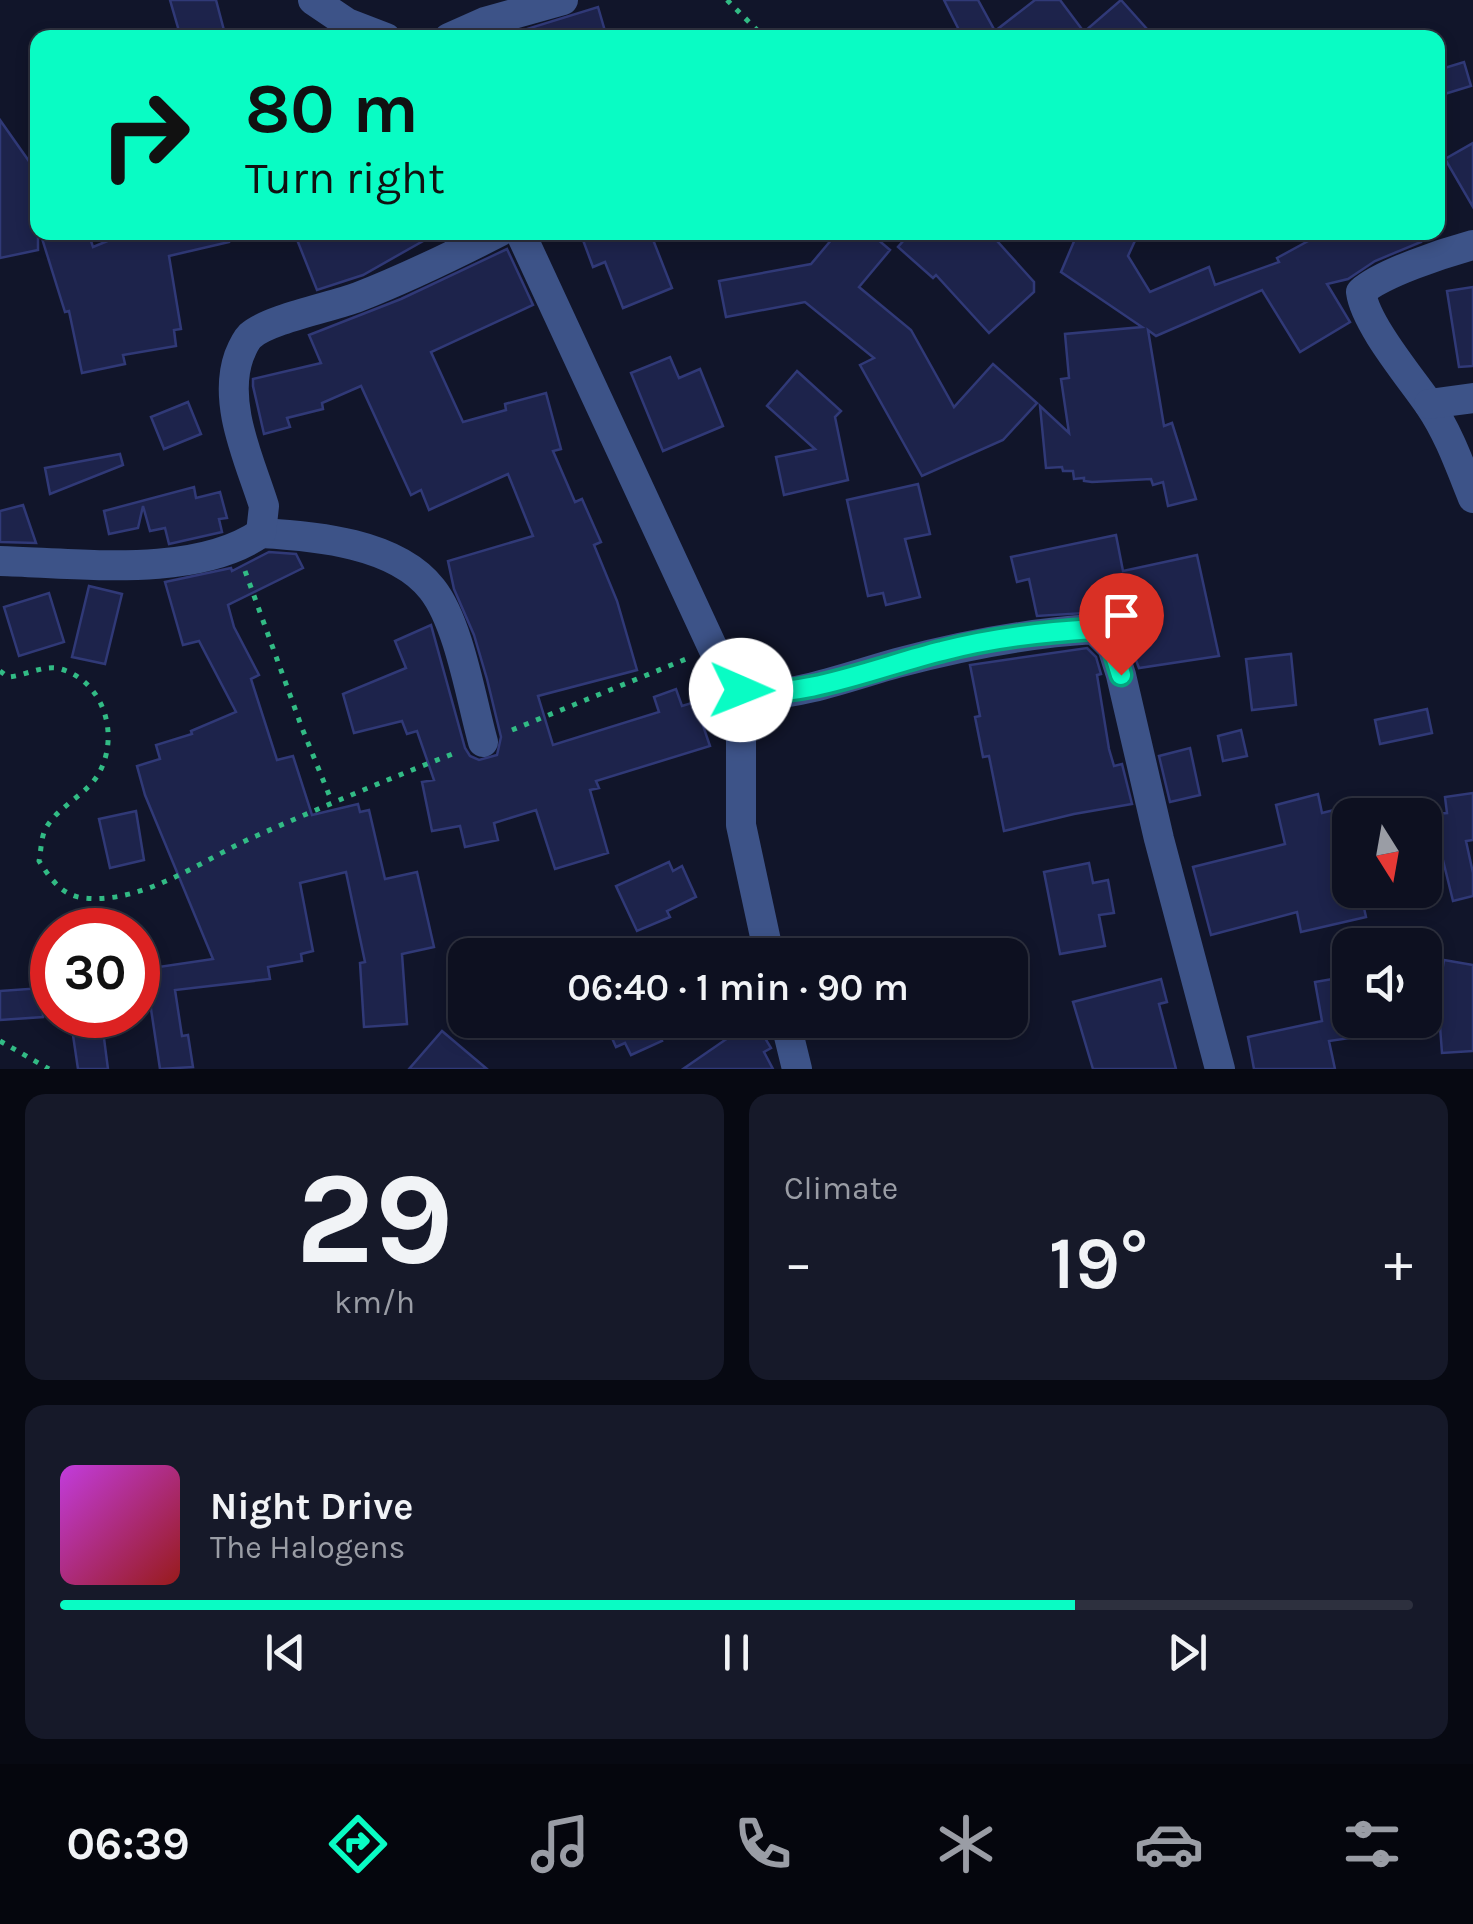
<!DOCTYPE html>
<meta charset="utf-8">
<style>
body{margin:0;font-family:Karla,sans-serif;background:#161929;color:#f1f3f6;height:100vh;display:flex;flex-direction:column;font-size:38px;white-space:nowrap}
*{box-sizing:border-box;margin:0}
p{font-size:32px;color:#9a9da5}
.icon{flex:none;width:55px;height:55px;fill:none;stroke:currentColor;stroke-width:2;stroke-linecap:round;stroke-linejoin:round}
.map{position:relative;height:1069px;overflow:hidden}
.side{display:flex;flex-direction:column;gap:25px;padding:25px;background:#070912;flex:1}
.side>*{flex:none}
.banner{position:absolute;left:30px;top:30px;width:1415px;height:210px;border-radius:20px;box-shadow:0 5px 15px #0003,0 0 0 2px #2d303e;background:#09fcc4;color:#111;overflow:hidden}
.needle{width:65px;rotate:169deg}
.tools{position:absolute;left:1332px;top:798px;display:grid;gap:20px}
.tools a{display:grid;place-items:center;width:110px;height:110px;border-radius:20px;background:#0d1020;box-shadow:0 5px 15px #0003,0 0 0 2px #2d303e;font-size:50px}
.speed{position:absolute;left:30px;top:908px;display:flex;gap:20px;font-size:50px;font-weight:700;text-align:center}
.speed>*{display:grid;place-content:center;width:130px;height:130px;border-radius:50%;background:#0d1020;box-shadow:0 5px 15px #0003,0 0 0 2px #2d303e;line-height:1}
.speed .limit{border:15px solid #d22;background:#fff;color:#111}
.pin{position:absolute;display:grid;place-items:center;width:85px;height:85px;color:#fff;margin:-102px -42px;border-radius:50% 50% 50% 0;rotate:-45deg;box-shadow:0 0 10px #0007}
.pin .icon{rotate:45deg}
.me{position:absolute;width:110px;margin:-55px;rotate:91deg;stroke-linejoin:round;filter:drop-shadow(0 0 8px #0008)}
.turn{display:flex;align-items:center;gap:35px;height:210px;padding:0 50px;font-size:45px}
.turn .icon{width:130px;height:130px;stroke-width:2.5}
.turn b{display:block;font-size:70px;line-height:85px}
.big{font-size:75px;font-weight:600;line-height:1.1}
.side .card{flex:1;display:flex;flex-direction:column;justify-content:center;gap:15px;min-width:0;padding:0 35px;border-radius:20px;background:#161929}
.side .dial{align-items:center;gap:0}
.dial b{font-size:130px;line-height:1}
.song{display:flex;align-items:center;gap:30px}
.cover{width:120px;height:120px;border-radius:15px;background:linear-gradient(135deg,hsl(290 70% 55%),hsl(0 70% 35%))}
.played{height:10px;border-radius:5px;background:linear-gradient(90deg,#09fcc4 75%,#2d303e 75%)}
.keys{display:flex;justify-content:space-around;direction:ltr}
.heat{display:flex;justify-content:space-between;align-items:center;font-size:55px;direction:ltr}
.side .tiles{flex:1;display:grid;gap:25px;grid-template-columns:1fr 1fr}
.card:last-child{grid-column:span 2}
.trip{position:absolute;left:448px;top:938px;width:580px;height:100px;border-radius:20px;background:#0d1020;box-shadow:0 5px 15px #0003,0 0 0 2px #2d303e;font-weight:600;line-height:100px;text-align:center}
.tabs{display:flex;height:160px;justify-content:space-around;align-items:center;background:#05060d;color:#9a9da5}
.tabs .icon{width:70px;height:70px}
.tabs .on{color:#09fcc4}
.tabs b{font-size:45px;color:#f1f3f6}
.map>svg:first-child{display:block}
.building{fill:#1d234b;stroke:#303977;stroke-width:2.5}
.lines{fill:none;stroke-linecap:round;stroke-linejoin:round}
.path{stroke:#32bb85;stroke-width:5;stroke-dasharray:5 8;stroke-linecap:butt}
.minor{stroke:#3d5388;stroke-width:30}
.route-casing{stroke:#06a47f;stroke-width:25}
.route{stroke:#09fcc4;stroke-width:18}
</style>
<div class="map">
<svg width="1473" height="1069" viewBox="0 0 1473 1069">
<rect width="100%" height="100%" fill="#11152a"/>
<g class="building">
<path d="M 170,0 L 216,0 L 226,38 L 181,38 Z"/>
<path d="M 944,0 L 978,0 L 995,31 L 1035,0 L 1060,0 L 1084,32 L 1121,0 L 1155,38 L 963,38 Z"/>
<path d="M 598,7 L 607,38 L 518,38 L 517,32 Z"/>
<path d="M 1464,62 L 1471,86 L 1438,96 L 1438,70 Z"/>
<path d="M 0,120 L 38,174 L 38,250 L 0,258 Z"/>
<path d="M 1473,143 L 1473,207 L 1445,159 Z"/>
<path d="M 40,232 L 88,232 L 93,247 L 129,232 L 228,232 L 229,242 L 169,256 L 181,329 L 174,330 L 176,346 L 123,355 L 125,364 L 82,373 L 69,311 L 65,312 Z"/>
<path d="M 294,232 L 439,232 L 363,275 L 317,290 Z"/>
<path d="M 580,232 L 650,232 L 672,288 L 623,308 L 605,262 L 593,267 Z"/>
<path d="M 838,232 L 869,232 L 890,250 L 859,287 L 911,330 L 954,407 L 993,364 L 1037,403 L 1003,440 L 922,476 L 860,365 L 874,358 L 805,302 L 726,317 L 719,281 L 811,264 Z"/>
<path d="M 911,232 L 989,232 L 1034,282 L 1034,292 L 989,333 L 936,275 L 933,278 L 898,247 Z"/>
<path d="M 1078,232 L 1139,232 L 1128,256 L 1150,292 L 1209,267 L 1215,285 L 1279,262 L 1277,258 L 1310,240 L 1307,232 L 1418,232 L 1421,242 L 1375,261 L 1348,279 L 1327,284 L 1350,322 L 1300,352 L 1262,290 L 1156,336 L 1148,330 L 1164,426 L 1172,423 L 1196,499 L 1168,506 L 1163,482 L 1153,485 L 1151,479 L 1092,482 L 1084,481 L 1084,478 L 1074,479 L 1073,471 L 1063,471 L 1062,467 L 1046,468 L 1040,406 L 1069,433 L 1061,379 L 1069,378 L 1065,334 L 1142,327 L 1061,272 Z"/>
<path d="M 507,249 L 533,305 L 431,352 L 463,422 L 506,410 L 505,404 L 546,393 L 561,449 L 553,451 L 575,502 L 582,499 L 601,542 L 594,545 L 617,601 L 637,670 L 538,696 L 553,745 L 659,712 L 654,697 L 676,689 L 682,706 L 695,702 L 710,746 L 596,781 L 599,788 L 590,790 L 608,853 L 555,869 L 536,810 L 494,823 L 498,840 L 465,847 L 460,826 L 432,831 L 422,782 L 434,780 L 417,731 L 407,734 L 402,721 L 354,733 L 343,694 L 406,668 L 395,641 L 431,625 L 465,748 L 470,756 L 479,760 L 497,755 L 501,737 L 487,679 L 474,635 L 454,589 L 448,561 L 533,536 L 508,474 L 429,510 L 421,490 L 411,495 L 361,386 L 322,403 L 323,409 L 287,418 L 290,427 L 264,434 L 253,386 L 253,379 L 321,363 L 309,335 L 401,299 Z"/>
<path d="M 1473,287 L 1473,366 L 1459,367 L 1447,291 Z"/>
<path d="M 670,357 L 679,378 L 700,369 L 723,426 L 663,451 L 631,373 Z"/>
<path d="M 797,371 L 841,411 L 835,417 L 848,480 L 784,495 L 776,457 L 815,449 L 767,406 Z"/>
<path d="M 188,402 L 201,434 L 164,449 L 151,417 Z"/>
<path d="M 120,454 L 123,465 L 50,494 L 45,468 Z"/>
<path d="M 918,484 L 930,534 L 905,539 L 920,597 L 886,605 L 883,593 L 868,596 L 847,500 Z"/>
<path d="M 194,487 L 196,498 L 220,492 L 227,518 L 219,519 L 222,532 L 169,544 L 165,528 L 150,531 L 143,506 L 138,528 L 109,534 L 104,511 Z"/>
<path d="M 23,505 L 36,543 L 0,542 L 0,511 Z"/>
<path d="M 1116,535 L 1123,571 L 1197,555 L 1219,656 L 1139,668 L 1126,634 L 1101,612 L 1037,616 L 1029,579 L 1017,582 L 1011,557 Z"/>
<path d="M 269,552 L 296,554 L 303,568 L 228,605 L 234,627 L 259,675 L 251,679 L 277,760 L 293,756 L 312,815 L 358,804 L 360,812 L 369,810 L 385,879 L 417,872 L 434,947 L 402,954 L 407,1024 L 364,1027 L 360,963 L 365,962 L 346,872 L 300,883 L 313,951 L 301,954 L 302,961 L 268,967 L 270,979 L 175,990 L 182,1036 L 188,1035 L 193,1067 L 160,1069 L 145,969 L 213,959 L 145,795 L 137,766 L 160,759 L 156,745 L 192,734 L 191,731 L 236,712 L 199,641 L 183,645 L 165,582 L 231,568 L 232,571 Z"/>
<path d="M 89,586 L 122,594 L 105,664 L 72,657 Z"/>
<path d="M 49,593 L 64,642 L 19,656 L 4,607 Z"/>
<path d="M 1087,648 L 1096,657 L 1101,674 L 1097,675 L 1109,749 L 1114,766 L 1122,764 L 1132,804 L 1074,814 L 1004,831 L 989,756 L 983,757 L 975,717 L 980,716 L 970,665 Z"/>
<path d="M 1291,654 L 1296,705 L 1252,710 L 1246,659 Z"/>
<path d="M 1427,709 L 1432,733 L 1380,744 L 1375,720 Z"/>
<path d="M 1241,730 L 1247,756 L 1223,761 L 1218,736 Z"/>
<path d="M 1190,748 L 1200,795 L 1170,802 L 1159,756 Z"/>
<path d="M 1473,793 L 1473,840 L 1466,841 L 1473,873 L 1473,896 L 1453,901 L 1439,844 L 1437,844 L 1434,814 L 1447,813 L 1445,797 Z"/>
<path d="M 1318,794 L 1322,813 L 1334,810 L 1350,873 L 1350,890 L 1360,890 L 1366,917 L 1301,932 L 1297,912 L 1211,935 L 1193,867 L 1285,844 L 1276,805 Z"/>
<path d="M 136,811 L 144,860 L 110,868 L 99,819 Z"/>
<path d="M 669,862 L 673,871 L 682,866 L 696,897 L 667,911 L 670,917 L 637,931 L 616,886 Z"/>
<path d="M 1089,863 L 1093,883 L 1108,880 L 1114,913 L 1099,915 L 1105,946 L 1060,954 L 1044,872 Z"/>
<path d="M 1444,960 L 1473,965 L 1473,1051 L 1442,1053 L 1439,1013 L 1429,1012 L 1435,977 L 1441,978 Z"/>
<path d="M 1350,976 L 1350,1038 L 1329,1041 L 1335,1069 L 1254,1069 L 1248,1037 L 1322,1021 L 1315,982 Z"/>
<path d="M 1161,979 L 1167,1002 L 1159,1004 L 1176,1069 L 1093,1069 L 1073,1002 Z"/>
<path d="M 42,988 L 43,1017 L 0,1020 L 0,991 Z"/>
<path d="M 70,1015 L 101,1015 L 108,1069 L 78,1069 Z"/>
<path d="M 604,1020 L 679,1020 L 656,1030 L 662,1041 L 631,1055 L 625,1043 L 616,1047 Z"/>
<path d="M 754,1020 L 771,1048 L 764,1052 L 773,1069 L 683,1069 Z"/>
<path d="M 442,1031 L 487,1069 L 409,1069 Z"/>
</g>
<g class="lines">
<g class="path">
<path d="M 727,0 L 765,38"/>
<path d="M 245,571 L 302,728 L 332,802"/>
<path d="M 0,671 L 8,677 C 25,676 44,664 61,669 C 104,682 120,735 99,773 C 87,795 56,807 45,830 C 41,838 41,852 39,861 C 50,878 62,896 84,898 C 145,904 203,859 256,836 C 322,807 388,779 455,753"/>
<path d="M 512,730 L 686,659"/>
<path d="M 0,1041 L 49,1069"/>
</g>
<g class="minor">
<path d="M 313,0 L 347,23 L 386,38"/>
<path d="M 449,38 L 485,22 L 563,0"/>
<path d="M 520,232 L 724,672 C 736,685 743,693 762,694 C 798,696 860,673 897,663 C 961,646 1027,633 1094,629 L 1112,647 L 1121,675 L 1159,839 L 1220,1069"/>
<path d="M 1473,245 C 1444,253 1382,273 1361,292 C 1365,324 1411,378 1430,406 C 1449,434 1460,466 1473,498"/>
<path d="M 1429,404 L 1473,398"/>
<path d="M 261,533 C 315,536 396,543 432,589 C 459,623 471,699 483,742"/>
<path d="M 0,561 C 77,563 195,579 261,533 L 264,506 C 250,461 222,404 239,356 C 241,351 246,340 250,336 C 268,319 332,307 358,297 C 407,278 452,256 499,232"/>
<path d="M 741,690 L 741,825 L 769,955"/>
<path d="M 785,1020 L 797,1069"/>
</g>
</g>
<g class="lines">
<g class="route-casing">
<path id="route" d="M 741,690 C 799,701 883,665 942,651 C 991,638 1043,632 1094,629 L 1112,646 L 1121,675"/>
</g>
<use href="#route" class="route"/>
</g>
</svg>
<div class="tools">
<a><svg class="needle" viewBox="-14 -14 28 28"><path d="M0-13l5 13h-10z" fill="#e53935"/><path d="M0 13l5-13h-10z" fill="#9a9da5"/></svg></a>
<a><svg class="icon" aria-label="sound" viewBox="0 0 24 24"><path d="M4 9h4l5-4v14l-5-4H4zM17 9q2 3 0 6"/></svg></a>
</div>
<div class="speed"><div class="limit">30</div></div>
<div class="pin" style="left:1121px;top:675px;background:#d93025"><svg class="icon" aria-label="arrive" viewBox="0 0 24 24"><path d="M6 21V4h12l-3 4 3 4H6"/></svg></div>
<svg class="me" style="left:741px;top:690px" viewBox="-20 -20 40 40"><circle r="19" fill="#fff"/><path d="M0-13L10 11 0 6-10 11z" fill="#09fcc4"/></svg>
<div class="trip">06:40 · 1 min · 90 m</div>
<div class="banner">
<div class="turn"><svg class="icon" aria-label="right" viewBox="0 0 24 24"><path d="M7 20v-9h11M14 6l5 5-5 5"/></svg><div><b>80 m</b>Turn right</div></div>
</div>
</div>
<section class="side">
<div class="tiles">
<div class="card dial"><b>29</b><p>km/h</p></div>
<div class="card"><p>Climate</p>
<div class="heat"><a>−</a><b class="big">19°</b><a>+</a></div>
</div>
<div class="card">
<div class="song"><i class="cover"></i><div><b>Night Drive</b><p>The Halogens</p></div></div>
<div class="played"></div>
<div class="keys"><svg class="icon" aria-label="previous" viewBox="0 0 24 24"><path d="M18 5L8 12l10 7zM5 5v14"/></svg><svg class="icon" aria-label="pause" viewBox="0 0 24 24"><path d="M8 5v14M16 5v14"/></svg><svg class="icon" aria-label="next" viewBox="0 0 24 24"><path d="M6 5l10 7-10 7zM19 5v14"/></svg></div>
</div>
</div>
</section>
<nav class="tabs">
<b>06:39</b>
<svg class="icon on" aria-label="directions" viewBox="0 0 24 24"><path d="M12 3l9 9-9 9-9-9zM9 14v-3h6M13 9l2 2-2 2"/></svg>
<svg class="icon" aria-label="music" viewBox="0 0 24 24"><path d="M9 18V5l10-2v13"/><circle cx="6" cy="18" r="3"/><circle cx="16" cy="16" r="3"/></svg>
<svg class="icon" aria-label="phone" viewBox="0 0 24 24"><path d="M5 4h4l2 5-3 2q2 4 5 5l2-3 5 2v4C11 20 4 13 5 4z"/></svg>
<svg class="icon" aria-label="climate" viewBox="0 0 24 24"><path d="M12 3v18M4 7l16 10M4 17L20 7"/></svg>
<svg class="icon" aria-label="car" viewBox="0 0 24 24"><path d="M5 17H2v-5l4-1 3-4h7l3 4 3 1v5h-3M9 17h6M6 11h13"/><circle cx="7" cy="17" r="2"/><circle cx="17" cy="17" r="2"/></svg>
<svg class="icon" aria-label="filters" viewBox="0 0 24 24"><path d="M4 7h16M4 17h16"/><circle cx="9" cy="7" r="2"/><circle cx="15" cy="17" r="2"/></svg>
</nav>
